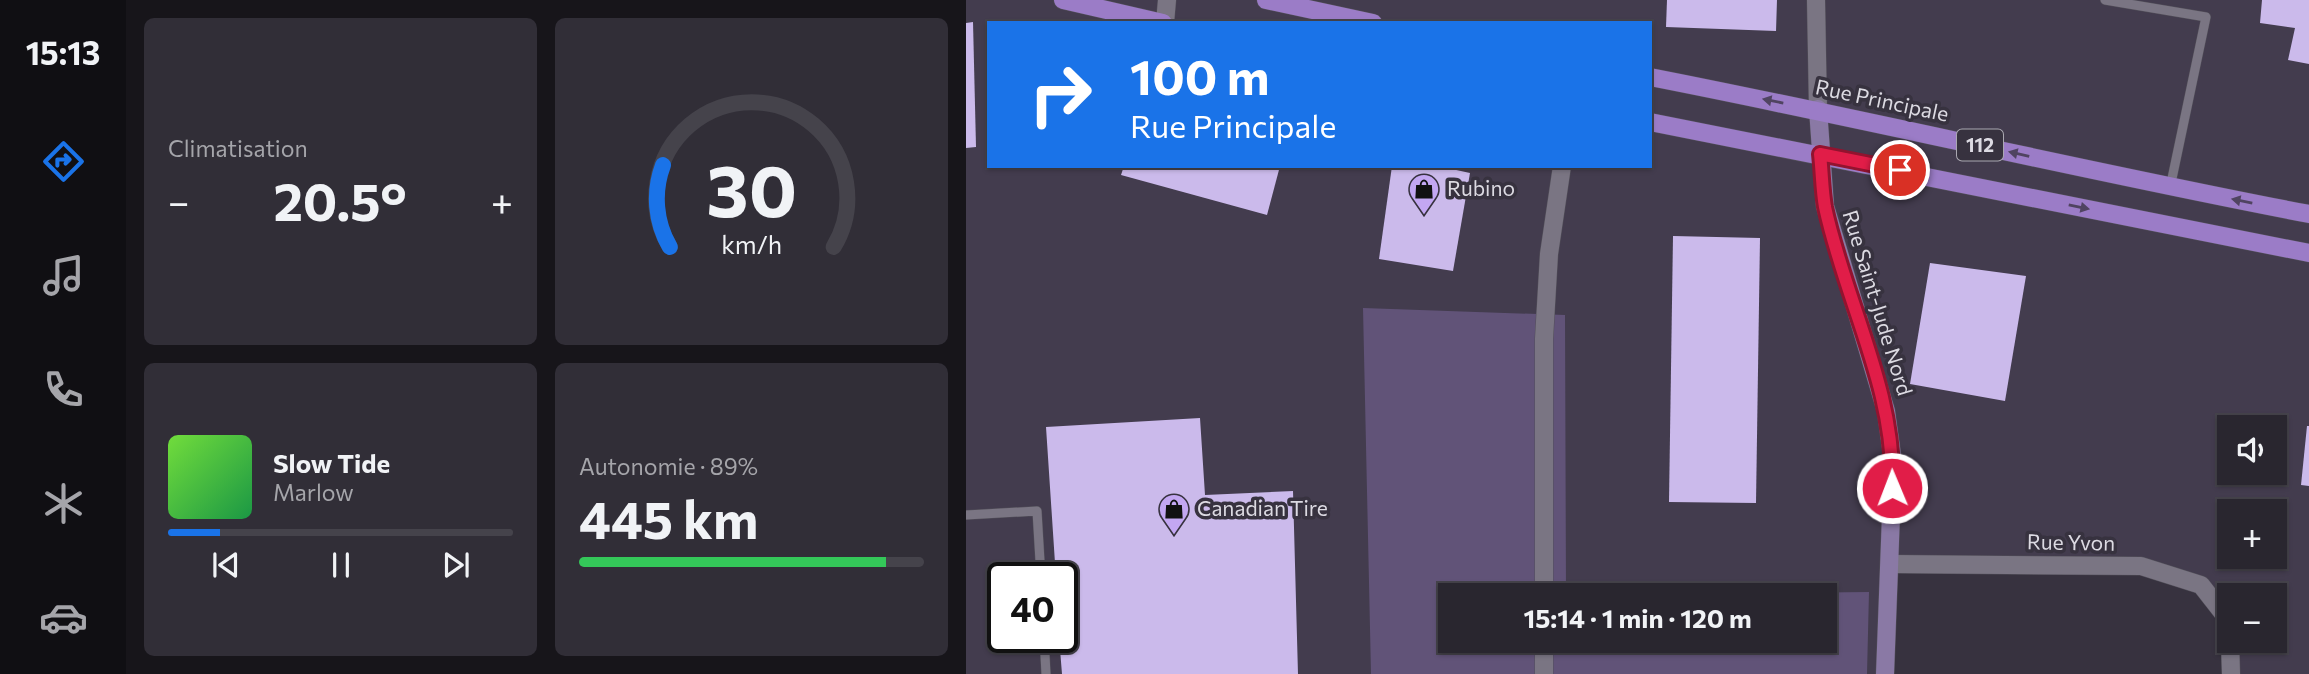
<!DOCTYPE html>
<html lang="fr">
<meta charset="utf-8">
<style>
body{margin:0;font-family:Commissioner,sans-serif;background:#312e37;color:#f1f3f6;height:100vh;display:flex;flex-direction:column;font-size:26px;white-space:nowrap}
*{box-sizing:border-box;margin:0}
p{font-size:23px;color:#a5a5aa}
.icon{flex:none;width:38px;height:38px;fill:none;stroke:currentColor;stroke-width:2;stroke-linecap:round;stroke-linejoin:round}
.map{position:relative;flex:1;overflow:hidden}
.details{display:flex;flex-direction:column;gap:18px;padding:18px;background:#17151a;width:840px}
.details>*{flex:none}
.banner{position:absolute;left:21px;top:21px;width:665px;height:147px;border-radius:0px;box-shadow:0 2px 5px #0004,0 0 0 2px #45434b;background:#1a73e8;color:#fff;overflow:hidden}
.tools{position:absolute;left:1251px;top:415px;display:grid;gap:14px}
.tools a{display:grid;place-items:center;width:70px;height:70px;border-radius:0px;background:#29262f;box-shadow:0 2px 5px #0004,0 0 0 2px #45434b;font-size:35px}
.speed{position:absolute;left:21px;top:562px;display:flex;gap:14px;font-size:35px;font-weight:700;text-align:center}
.speed>*{display:grid;place-content:center;width:91px;height:91px;border-radius:50%;background:#29262f;box-shadow:0 2px 5px #0004,0 0 0 2px #45434b;line-height:1}
.speed .limit{border:4px solid #111;border-radius:10px;background:#fff;color:#111}
.pin{position:absolute;display:grid;place-items:center;width:60px;height:60px;color:#fff;margin:-30px;border:4px solid #fff;border-radius:50%;box-shadow:0 2px 7px #0007}
.me{position:absolute;width:77px;margin:-38px;rotate:359deg;stroke-linejoin:round;filter:drop-shadow(0 0 5px #0008)}
.turn{display:flex;align-items:center;gap:24px;height:147px;padding:0 28px;font-size:32px}
.turn .icon{width:91px;height:91px;stroke-width:2.5}
.turn b{display:block;font-size:49px;line-height:60px}
.big{font-size:52px;font-weight:700;line-height:1.1}
.details .tile{flex:1;display:flex;flex-direction:column;justify-content:center;gap:10px;min-width:0;padding:0 24px;border-radius:10px;background:#312e37}
.details .dial{align-items:center;gap:0}
.dial svg{height:182px;overflow:visible;fill:none;stroke:#45434b;stroke-width:7;stroke-linecap:round;text-anchor:middle}
.dial text{fill:#f1f3f6;stroke:none}
.song{display:flex;align-items:center;gap:21px}
.cover{width:84px;height:84px;border-radius:10px;background:linear-gradient(135deg,hsl(100 70% 55%),hsl(140 70% 35%))}
.played{height:7px;border-radius:4px;background:linear-gradient(90deg,#1a73e8 15%,#45434b 15%)}
.keys{display:flex;justify-content:space-around;direction:ltr}
.heat{display:flex;justify-content:space-between;align-items:center;font-size:38px;direction:ltr}
.charge{height:10px;border-radius:5px;background:linear-gradient(90deg,#34c759 89%,#45434b 0)}
.details .tiles{flex:1;display:grid;gap:18px;grid-template-columns:repeat(2,1fr)}
.trip{position:absolute;left:472px;top:583px;width:399px;height:70px;border-radius:0px;background:#29262f;box-shadow:0 2px 5px #0004,0 0 0 2px #45434b;font-weight:700;line-height:70px;text-align:center}
main{display:flex;flex:1;min-height:0}
.dock{display:flex;flex-direction:column;width:126px;justify-content:space-around;align-items:center;background:#100f13;color:#a5a5aa}
.dock .icon{width:49px;height:49px}
.dock .on{color:#1a73e8}
.dock b{font-size:32px;color:#f1f3f6}
.map>svg:first-child{display:block}
.built{fill:#433c4e;fill-rule:evenodd}
.green{fill:#615378}
.building{fill:#cbbaeb}
.lines{fill:none;stroke-linecap:round;stroke-linejoin:round}
.lane-casing{stroke:#53505a;stroke-width:10}
.street-casing{stroke:#53505a;stroke-width:19}
.secondary-casing{stroke:#53505a;stroke-width:19}
.primary-casing{stroke:#53505a;stroke-width:19}
.lane{stroke:#7a7583;stroke-width:9}
.street{stroke:#7a7583;stroke-width:18}
.secondary{stroke:#8a79a5;stroke-width:18}
.primary{stroke:#9b7cc7;stroke-width:18}
.oneway{fill:#504461}
.route-casing{stroke:#92132f;stroke-width:18}
.route{stroke:#e11d48;stroke-width:12}
.labels{text-anchor:middle;stroke-width:7;stroke-linejoin:round;paint-order:stroke}
.shield{fill:#37323f;stroke:#aaa8b1;stroke-width:2}
.shield-label{font-size:19px;font-weight:bold;fill:#dcdae2}
.street-label{font-size:21px;fill:#dcdae2;stroke:#37323f}
.poi-label{font-size:21px;fill:#dcdae2;stroke:#37323f;text-anchor:start}
</style>
<main>
<nav class="dock">
<b>15:13</b>
<svg class="icon on" aria-label="directions" viewBox="0 0 24 24"><path d="M12 3l9 9-9 9-9-9zM9 14v-3h6M13 9l2 2-2 2"/></svg>
<svg class="icon" aria-label="music" viewBox="0 0 24 24"><path d="M9 18V5l10-2v13"/><circle cx="6" cy="18" r="3"/><circle cx="16" cy="16" r="3"/></svg>
<svg class="icon" aria-label="phone" viewBox="0 0 24 24"><path d="M5 4h4l2 5-3 2q2 4 5 5l2-3 5 2v4C11 20 4 13 5 4z"/></svg>
<svg class="icon" aria-label="climate" viewBox="0 0 24 24"><path d="M12 3v18M4 7l16 10M4 17L20 7"/></svg>
<svg class="icon" aria-label="car" viewBox="0 0 24 24"><path d="M5 17H2v-5l4-1 3-4h7l3 4 3 1v5h-3M9 17h6M6 11h13"/><circle cx="7" cy="17" r="2"/><circle cx="17" cy="17" r="2"/></svg>
</nav>
<section class="details">
<div class="tiles">
<div class="tile"><p>Climatisation</p>
<div class="heat"><a>−</a><b class="big">20.5°</b><a>+</a></div>
</div>
<div class="tile dial"><svg viewBox="0 0 100 80">
<path d="M14 69A42 42 0 1 1 86 69"/>
<path d="M14 69A42 42 0 0 1 11 33" stroke="#1a73e8"/>
<text x="50" y="56" font-size="32" font-weight="700">30</text>
<text x="50" y="72" font-size="11">km/h</text>
</svg></div>
<div class="tile">
<div class="song"><i class="cover"></i><div><b>Slow Tide</b><p>Marlow</p></div></div>
<div class="played"></div>
<div class="keys"><svg class="icon" aria-label="previous" viewBox="0 0 24 24"><path d="M18 5L8 12l10 7zM5 5v14"/></svg><svg class="icon" aria-label="pause" viewBox="0 0 24 24"><path d="M8 5v14M16 5v14"/></svg><svg class="icon" aria-label="next" viewBox="0 0 24 24"><path d="M6 5l10 7-10 7zM19 5v14"/></svg></div>
</div>
<div class="tile"><p>Autonomie · 89%</p><b class="big">445 km</b><div class="charge"></div></div>
</div>
</section>
<div class="map">
<svg width="1343" height="674" viewBox="0 0 1343 674">
<rect width="100%" height="100%" fill="#37323f"/>
<path class="built" d="M 0,0 L 1343,0 L 1343,674 L 1265,674 L 1264,641 L 1309,640 L 1309,595 L 1264,595 L 1263,622 L 1235,585 L 1175,566 L 924,564 L 919,674 L 0,674 ZM 23,23 L 684,23 L 684,166 L 23,166 ZM 1264,427 L 1309,427 L 1309,472 L 1264,472 ZM 1264,511 L 1309,511 L 1309,556 L 1264,556 ZM 37,578 L 96,578 L 96,637 L 37,637 ZM 485,595 L 859,595 L 859,640 L 485,640 Z"/>
<path class="green" d="M 397,308 L 599,315 L 600,595 L 485,595 L 485,640 L 859,640 L 859,595 L 609,595 L 903,592 L 901,674 L 405,674 Z"/>
<g class="building">
<path d="M 701,0 L 811,0 L 810,31 L 700,27 Z"/>
<path d="M 1296,0 L 1343,0 L 1343,64 L 1322,60 L 1329,28 L 1294,23 Z"/>
<path d="M 7,22 L 10,147 L 0,148 L 0,23 Z"/>
<path d="M 158,166 L 314,166 L 301,215 L 155,175 Z"/>
<path d="M 426,166 L 472,166 L 504,173 L 487,271 L 413,259 Z"/>
<path d="M 707,236 L 794,238 L 790,503 L 703,502 Z"/>
<path d="M 964,263 L 1060,276 L 1039,401 L 944,384 Z"/>
<path d="M 234,418 L 239,495 L 327,491 L 332,674 L 96,674 L 93,637 L 96,637 L 96,578 L 90,578 L 80,427 Z"/>
<path d="M 1341,426 L 1343,426 L 1343,486 L 1335,485 Z"/>
</g>
<g class="lines">
<g class="lane-casing">
<g id="lane">
<path d="M 1139,0 L 1240,17 L 1204,188"/>
<path d="M 0,515 L 71,511 L 75,578"/>
<path d="M 78,637 L 80,674"/>
</g>
</g>
<g class="street-casing">
<g id="street">
<path d="M 850,0 L 852,109"/>
<path d="M 199,23 L 201,0"/>
<path d="M 924,564 L 1175,566 L 1235,585 L 1264,622"/>
<path d="M 578,595 L 578,339 L 583,254 L 596,166"/>
<path d="M 578,640 L 578,674"/>
<path d="M 1264,640 L 1265,674"/>
</g>
</g>
<g class="secondary-casing">
<path id="secondary" d="M 852,109 L 859,206 L 920,411 L 927,462 L 919,674"/>
</g>
<g class="primary-casing">
<g id="primary">
<path d="M 97,0 L 197,23"/>
<path d="M 300,0 L 407,23"/>
<path d="M 684,77 C 904,120 1123,172 1343,214"/>
<path d="M 684,122 L 1343,253"/>
</g>
</g>
<use href="#lane" class="lane"/>
<use href="#street" class="street"/>
<use href="#secondary" class="secondary"/>
<use href="#primary" class="primary"/>
</g>
<defs><path id="oneway-solid" d="M-6-.8H1V-3.2L6.5 0L1 3.2V.8H-6Z" transform="scale(1.75)"/></defs>
<g class="oneway">
<use href="#oneway-solid" transform="translate(807 101) rotate(-169)"/>
<use href="#oneway-solid" transform="translate(1053 154) rotate(-167)"/>
<use href="#oneway-solid" transform="translate(1276 201) rotate(-169)"/>
<use href="#oneway-solid" transform="translate(1113 207) rotate(12)"/>
</g>
<g class="lines">
<g class="route-casing">
<path id="route" d="M 926,488 C 930,390 879,301 859,207 C 856,190 856,172 854,154 L 934,170"/>
</g>
<use href="#route" class="route"/>
</g>
<defs>
<g id="shop-pin" transform="scale(1.575)"><path d="M0 17L-7.5 6A9.5 9.5 0 1 1 7.5 6Z" fill="#c3a7f2" stroke="#37323f"/><path d="M-5-2.5h2.3a2.7 3.5 0 0 1 5.4 0H5L5.5 6h-11ZM-1.5-2.5h3a1.5 2.3 0 0 0-3 0Z" fill="#111"/></g>
</defs>
<g fill-rule="evenodd">
<use href="#shop-pin" x="458" y="189"/>
<use href="#shop-pin" x="208" y="509"/>
</g>
<g class="labels">
<rect class="shield" x="991" y="129.5" width="46" height="31" rx="5"/>
<g class="shield-label">
<text x="1014" y="152">112</text>
</g>
<g class="street-label">
<text transform="translate(916 101) rotate(12)" y="7">Rue Principale</text>
<text transform="translate(911 303) rotate(73)" y="7">Rue Saint-Jude Nord</text>
<text transform="translate(1105 543) rotate(1)" y="7">Rue Yvon</text>
</g>
<g class="poi-label">
<text x="481" y="196">Rubino</text>
<text x="231" y="516">Canadian Tire</text>
</g>
</g>
</svg>
<div class="tools">
<a><svg class="icon" aria-label="sound" viewBox="0 0 24 24"><path d="M4 9h4l5-4v14l-5-4H4zM17 9q2 3 0 6"/></svg></a>
<a>+</a>
<a>−</a>
</div>
<div class="speed"><div class="limit">40</div></div>
<div class="pin" style="left:934px;top:170px;background:#d93025"><svg class="icon" aria-label="arrive" viewBox="0 0 24 24"><path d="M6 21V4h12l-3 4 3 4H6"/></svg></div>
<svg class="me" style="left:926px;top:488px" viewBox="-20 -20 40 40"><circle r="17" fill="#e11d48" stroke="#fff" stroke-width="3"/><path d="M0-11L8 9 0 5-8 9z" fill="#fff"/></svg>
<div class="trip">15:14 · 1 min · 120 m</div>
<div class="banner">
<div class="turn"><svg class="icon" aria-label="right" viewBox="0 0 24 24"><path d="M7 20v-9h11M14 6l5 5-5 5"/></svg><div><b>100 m</b>Rue Principale</div></div>
</div>
</div>
</main>
